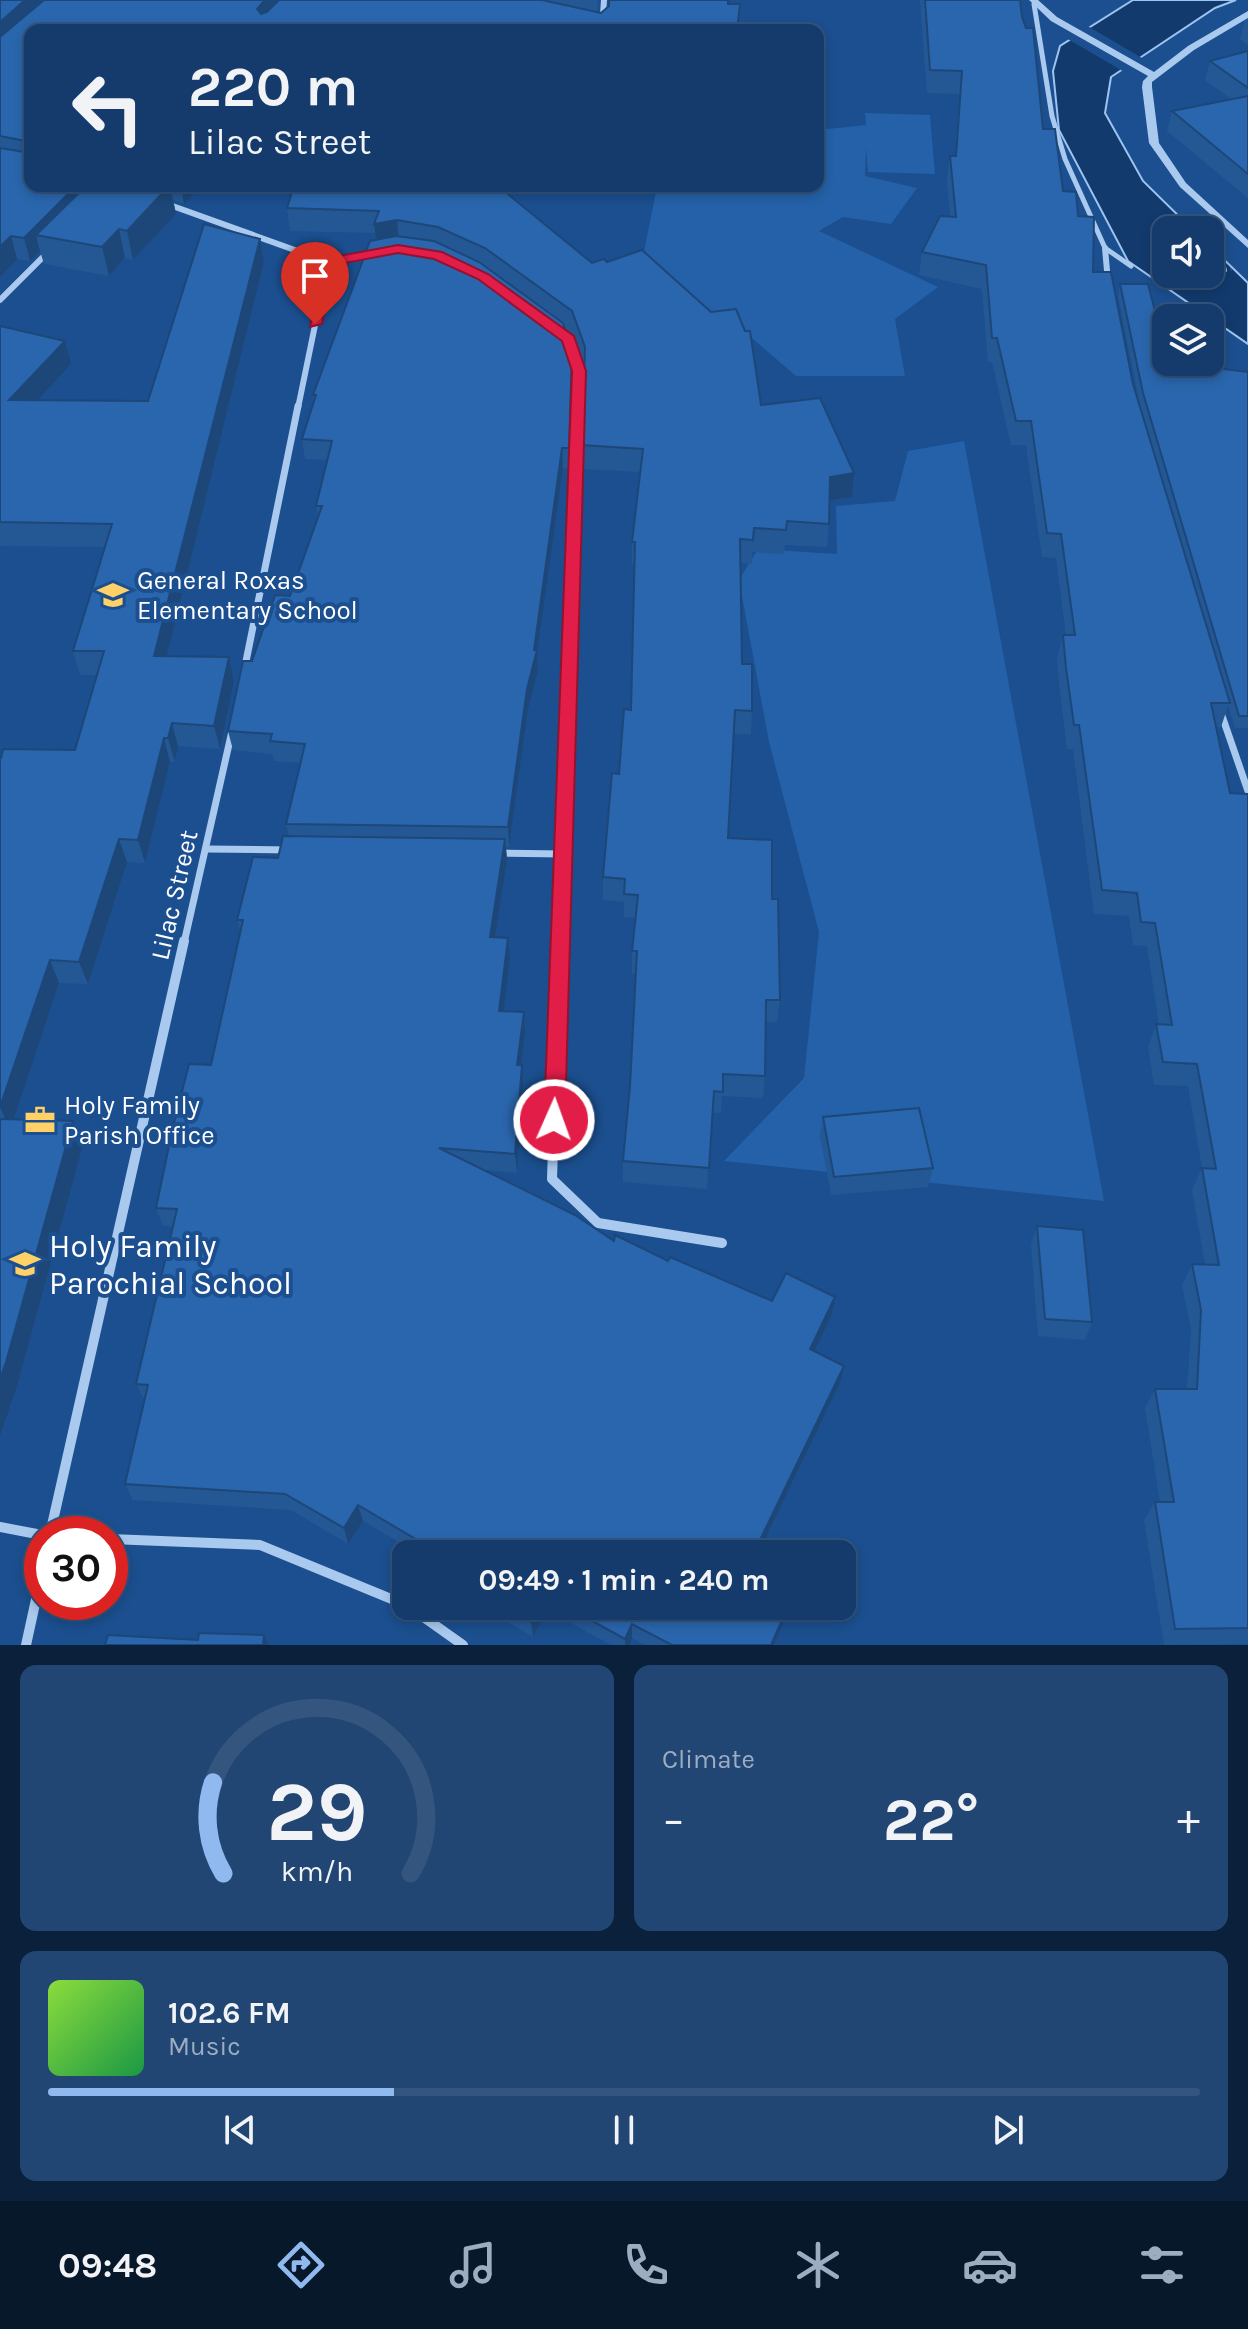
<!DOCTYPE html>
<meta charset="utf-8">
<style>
body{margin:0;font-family:Karla,sans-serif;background:#214673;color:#f1f3f6;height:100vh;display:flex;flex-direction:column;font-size:30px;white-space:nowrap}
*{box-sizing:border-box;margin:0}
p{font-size:26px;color:#9dadc1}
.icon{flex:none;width:44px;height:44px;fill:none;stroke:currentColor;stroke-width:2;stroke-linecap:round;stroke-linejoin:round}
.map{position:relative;height:1645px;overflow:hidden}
.details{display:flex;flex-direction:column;gap:20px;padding:20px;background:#0b203b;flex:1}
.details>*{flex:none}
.guide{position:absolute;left:24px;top:24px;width:800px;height:168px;border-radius:16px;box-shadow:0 4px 12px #0003,0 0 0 2px #33557e;background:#143b6b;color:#f1f3f6;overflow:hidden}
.buttons{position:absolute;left:1152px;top:216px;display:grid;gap:16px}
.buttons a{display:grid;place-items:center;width:72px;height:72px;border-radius:16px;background:#143b6b;box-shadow:0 4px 12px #0003,0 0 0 2px #33557e;font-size:40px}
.speed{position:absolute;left:24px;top:1516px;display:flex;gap:16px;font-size:40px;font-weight:700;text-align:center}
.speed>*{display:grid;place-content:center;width:104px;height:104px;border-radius:50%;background:#143b6b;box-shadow:0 4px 12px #0003,0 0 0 2px #33557e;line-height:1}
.speed .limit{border:12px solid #d22;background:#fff;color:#111}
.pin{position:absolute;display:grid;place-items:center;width:68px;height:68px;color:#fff;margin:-82px -34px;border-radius:50% 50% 50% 0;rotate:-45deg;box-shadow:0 0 8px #0007}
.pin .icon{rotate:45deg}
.me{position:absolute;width:88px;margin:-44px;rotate:2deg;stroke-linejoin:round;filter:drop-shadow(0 0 6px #0008)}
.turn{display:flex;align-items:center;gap:28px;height:168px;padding:0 32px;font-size:36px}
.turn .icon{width:104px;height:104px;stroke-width:2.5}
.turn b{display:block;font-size:56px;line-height:68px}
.big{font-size:60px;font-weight:700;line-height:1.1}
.details .card{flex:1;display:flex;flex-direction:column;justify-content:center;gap:12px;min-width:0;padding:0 28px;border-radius:16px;background:#214673}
.details .dial{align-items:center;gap:0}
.dial svg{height:208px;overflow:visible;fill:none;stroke:#33557e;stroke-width:7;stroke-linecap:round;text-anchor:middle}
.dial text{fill:#f1f3f6;stroke:none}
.song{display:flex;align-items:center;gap:24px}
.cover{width:96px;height:96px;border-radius:12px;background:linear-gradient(135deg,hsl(90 70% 55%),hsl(140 70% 35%))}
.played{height:8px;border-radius:4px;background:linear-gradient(90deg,#90b9f0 30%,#33557e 30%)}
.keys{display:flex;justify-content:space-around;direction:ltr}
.heat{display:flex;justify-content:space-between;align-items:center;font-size:44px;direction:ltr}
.details .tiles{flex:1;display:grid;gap:20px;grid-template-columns:1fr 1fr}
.card:last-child{grid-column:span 2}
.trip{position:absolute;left:392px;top:1540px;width:464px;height:80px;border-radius:16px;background:#143b6b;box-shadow:0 4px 12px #0003,0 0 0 2px #33557e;font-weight:700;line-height:80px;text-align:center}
.tabs{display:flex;height:128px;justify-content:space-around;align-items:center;background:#08182b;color:#9dadc1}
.tabs .icon{width:56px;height:56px}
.tabs .on{color:#90b9f0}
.tabs b{font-size:36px;color:#f1f3f6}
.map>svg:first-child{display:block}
.green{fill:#2461a8}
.water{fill:#123a6d;stroke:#9cc4f0;stroke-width:2}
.pier{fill:#1b4f8f}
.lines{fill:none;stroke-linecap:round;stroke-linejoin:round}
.path{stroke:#a9c9ee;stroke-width:4;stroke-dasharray:3 4;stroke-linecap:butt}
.pedestrian{stroke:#a9c9ee;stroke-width:5}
.minor-far2{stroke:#a9c9ee;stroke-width:6}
.minor-far1{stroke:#a9c9ee;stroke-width:7}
.minor{stroke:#a9c9ee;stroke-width:10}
.tertiary{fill:#a9c9ee;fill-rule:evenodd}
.wall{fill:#245895}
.shaded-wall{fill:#1d4779}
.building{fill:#2a66ad;stroke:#1d4779;stroke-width:2}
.route{fill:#e11d48;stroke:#92132f;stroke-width:2}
.labels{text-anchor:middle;stroke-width:8;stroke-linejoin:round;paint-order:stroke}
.poi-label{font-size:26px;fill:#fff;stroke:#1b4f8f;text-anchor:start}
.street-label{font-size:26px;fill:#fff;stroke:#1b4f8f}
.near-poi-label{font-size:32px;fill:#fff;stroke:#1b4f8f;text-anchor:start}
</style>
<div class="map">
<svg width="1248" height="1645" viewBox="0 0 1248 1645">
<rect width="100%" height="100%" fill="#1b4f8f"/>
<g class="green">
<path d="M 865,113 L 930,115 L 935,174 L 868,172 L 866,148 L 865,176 L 917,188 L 891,224 L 843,217 L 819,231 L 938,287 L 895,319 L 905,376 L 796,376 L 745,332 L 640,271 L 657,187 L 818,186 L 818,130 L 866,125 Z"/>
<path d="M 964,441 L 1104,1201 L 724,1161 L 804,1078 L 819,932 L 769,742 L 739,580 L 758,549 L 837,554 L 836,506 L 895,501 L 908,451 Z"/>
</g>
<path class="water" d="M 1133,0 L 1236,0 L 1215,8 L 1111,77 L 1105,113 L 1143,181 L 1193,230 L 1166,230 L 1166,274 L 1210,274 L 1210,246 L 1248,283 L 1248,344 L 1128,261 L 1059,130 L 1053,71 L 1060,46 Z"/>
<path class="pier" d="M 1086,25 L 1147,61 L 1126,73 L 1066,38 Z"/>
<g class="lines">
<g class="path">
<path d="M 1210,272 L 1231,269"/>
<path d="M 1158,276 L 1167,280 L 1200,274"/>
</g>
<path class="pedestrian" d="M 1034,4 L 1052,116 L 1065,159 L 1105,248 L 1131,266"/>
<g class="minor-far2">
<path d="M 602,30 L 604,0"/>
<path d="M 167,204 L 328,262"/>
<path d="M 1105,248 L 1108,282"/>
<path d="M 328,262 L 375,253"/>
<path d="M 0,300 L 50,250"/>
<path d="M 560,333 C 583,348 579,384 578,408"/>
<path d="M 298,408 L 328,262"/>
</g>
<g class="minor-far1">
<path d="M 244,671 L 298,406"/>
<path d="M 1221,713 L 1248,791"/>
<path d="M 207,849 L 290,850"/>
<path d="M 496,853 L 563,854"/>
<path d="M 184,943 L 232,731"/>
<path d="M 560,943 L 578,406"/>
</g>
<g class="minor">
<path d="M 560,941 L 552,1179 L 598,1223 L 722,1243"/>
<path d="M 0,1527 L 42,1535"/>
<path d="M 50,1534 L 184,941"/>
<path d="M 110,1539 L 260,1545 L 406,1605"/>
<path d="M 408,1606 L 463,1645"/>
<path d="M 26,1645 L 42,1572"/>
</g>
<path class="tertiary" d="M 1029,0 L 1038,0 L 1057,17 L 1154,72 L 1188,46 L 1248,11 L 1248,18 L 1194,50 L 1152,82 L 1152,87 L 1159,143 L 1186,183 L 1248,240 L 1248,248 L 1180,187 L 1149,143 L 1142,87 L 1143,81 L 1148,76 L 1051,21 Z"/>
</g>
<g class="wall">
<path d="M 0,0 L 598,0 L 597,12 L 601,13 L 728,4 L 739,30 L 30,30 L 30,186 L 201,186 L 184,204 L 173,200 L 176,214 L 133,260 L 125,258 L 109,276 L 44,264 L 40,251 L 30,261 L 17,259 L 0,277 Z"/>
<path d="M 920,0 L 1020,0 L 1043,129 L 1063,191 L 1078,216 L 1093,272 L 1140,405 L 1118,296 L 1120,284 L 1157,319 L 1191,365 L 1248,372 L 1248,728 L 1235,728 L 1228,706 L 1221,727 L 1216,727 L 1230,793 L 1248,794 L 1248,1644 L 1164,1645 L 1144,1520 L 1155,1502 L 1160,1502 L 1145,1408 L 1155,1389 L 1187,1389 L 1191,1330 L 1182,1285 L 1192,1264 L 1205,1264 L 1192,1190 L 1202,1168 L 1188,1086 L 1154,1085 L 1148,1047 L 1156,1024 L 1159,1025 L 1147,946 L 1133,945 L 1129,916 L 1094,914 L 1073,749 L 1067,749 L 1060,692 L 1057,659 L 1063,635 L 1066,635 L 1056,558 L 1042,557 L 1026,445 L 1011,445 L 992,362 L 988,362 L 982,289 L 919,275 L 922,252 L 950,216 L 947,179 L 950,156 L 955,156 L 959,94 L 927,93 Z"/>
<path d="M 1248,19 L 1248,45 L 1240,39 L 1245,20 Z"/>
<path d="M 1248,51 L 1248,198 L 1167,131 L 1172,111 L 1231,99 L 1205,80 L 1210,61 Z"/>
<path d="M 278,186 L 498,186 L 761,405 L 854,473 L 852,497 L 829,501 L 829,524 L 827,547 L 785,545 L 784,554 L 752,552 L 752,564 L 741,563 L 742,664 L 752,711 L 751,734 L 733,734 L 728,838 L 772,899 L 780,1000 L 777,1022 L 765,1022 L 765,1076 L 763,1098 L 722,1096 L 721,1113 L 712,1113 L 707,1189 L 623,1182 L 623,1161 L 630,1086 L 636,974 L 632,974 L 632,951 L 636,918 L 624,917 L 624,902 L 603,900 L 603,877 L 619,774 L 631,710 L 635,565 L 632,565 L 632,542 L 640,472 L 582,469 L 584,368 L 573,334 L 565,329 L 573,372 L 569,468 L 563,468 L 537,654 L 538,670 L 528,709 L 509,847 L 506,847 L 507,860 L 495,938 L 508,938 L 510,959 L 503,1011 L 524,1012 L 525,1032 L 521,1065 L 523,1085 L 517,1173 L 485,1170 L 614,1241 L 772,1301 L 835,1297 L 832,1314 L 814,1351 L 840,1383 L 764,1542 L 788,1554 L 419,1554 L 363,1521 L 348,1544 L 291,1510 L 133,1500 L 125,1484 L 145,1401 L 136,1384 L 173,1227 L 163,1226 L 156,1208 L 211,1065 L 241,932 L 237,920 L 278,858 L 289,836 L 286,824 L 300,763 L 274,761 L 272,754 L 233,750 L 228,731 L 252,661 L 290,596 L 318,517 L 316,506 L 327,460 L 305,459 L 302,439 L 314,403 L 313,395 L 376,239 L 375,233 L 290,231 L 287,208 L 293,190 Z"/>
<path d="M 260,239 L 264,262 L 167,656 L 229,657 L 234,681 L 220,749 L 178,746 L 175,762 L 170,762 L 145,863 L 127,862 L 88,984 L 59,983 L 13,1119 L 73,1121 L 83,1145 L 18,1383 L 0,1436 L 0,758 L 75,750 L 97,675 L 80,675 L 73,651 L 104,547 L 0,546 L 0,326 L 71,364 L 38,400 L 148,401 Z"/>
<path d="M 823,1117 L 933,1168 L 928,1187 L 831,1195 L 820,1136 Z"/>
<path d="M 1037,1226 L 1092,1322 L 1085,1340 L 1038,1336 L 1031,1244 Z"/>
<path d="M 487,1606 L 791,1606 L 774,1645 L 645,1645 L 632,1638 L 629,1645 L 611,1645 L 548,1610 L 533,1637 L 487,1610 Z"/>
</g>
<g class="shaded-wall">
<path d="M 25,0 L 56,0 L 0,48 L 0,22 Z"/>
<path d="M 265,0 L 287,0 L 261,30 L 257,9 Z"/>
<path d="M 76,186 L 105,186 L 36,235 L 40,251 L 30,261 L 24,238 Z"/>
<path d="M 169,186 L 170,186 L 176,214 L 133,260 L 127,231 Z"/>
<path d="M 181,186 L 201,186 L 184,204 Z"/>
<path d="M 397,220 L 399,243 L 377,247 L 374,224 Z"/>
<path d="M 119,229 L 125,258 L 109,276 L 102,247 Z"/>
<path d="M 11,236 L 17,259 L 0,277 L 0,247 Z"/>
<path d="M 260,239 L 264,262 L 161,680 L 154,656 Z"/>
<path d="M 65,341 L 71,364 L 16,424 L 9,400 Z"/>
<path d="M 572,352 L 573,372 L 569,468 L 569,448 Z"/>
<path d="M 562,448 L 563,468 L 537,654 L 538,670 L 528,709 L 509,847 L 508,827 Z"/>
<path d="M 854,473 L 852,497 L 827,501 L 830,477 Z"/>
<path d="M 229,657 L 234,681 L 220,749 L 214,726 Z"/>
<path d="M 172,723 L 178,746 L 175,762 L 168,738 Z"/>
<path d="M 164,738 L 170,762 L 145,863 L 138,840 Z"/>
<path d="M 119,839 L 127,862 L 88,984 L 79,962 Z"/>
<path d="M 505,839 L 507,860 L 492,958 L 490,937 Z"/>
<path d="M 508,938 L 510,959 L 501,1031 L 499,1011 Z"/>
<path d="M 50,960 L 59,983 L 10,1130 L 0,1107 Z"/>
<path d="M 524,1012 L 525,1032 L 519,1085 L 517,1065 Z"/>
<path d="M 522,1065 L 523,1085 L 517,1173 L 515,1154 Z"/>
<path d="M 73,1121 L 83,1145 L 18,1383 L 0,1436 L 0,1379 Z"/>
<path d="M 835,1297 L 832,1314 L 807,1367 L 810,1349 Z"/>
<path d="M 844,1366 L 840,1383 L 758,1554 L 760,1540 Z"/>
<path d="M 358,1505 L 363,1521 L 348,1544 L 344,1528 Z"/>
<path d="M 540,1606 L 547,1606 L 548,1610 L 533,1637 L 531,1622 Z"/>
<path d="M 788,1606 L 791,1606 L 774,1645 L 771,1645 Z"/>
<path d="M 632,1624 L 632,1638 L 629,1645 L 625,1645 L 625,1639 Z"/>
<path d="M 264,1635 L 269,1645 L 263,1645 Z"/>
</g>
<g class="building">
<path d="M 0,0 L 25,0 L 0,22 Z"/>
<path d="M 44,0 L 265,0 L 257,9 L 261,14 L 267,12 L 279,0 L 542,0 L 601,13 L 609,6 L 609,0 L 728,0 L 728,4 L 740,4 L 737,30 L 30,30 L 30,186 L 76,186 L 24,238 L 11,236 L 0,247 L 0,148 L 24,152 L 30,148 L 25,141 L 0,136 L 0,37 Z"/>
<path d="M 925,0 L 1020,0 L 1022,17 L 1026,28 L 1033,28 L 1043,129 L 1055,129 L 1063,191 L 1076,192 L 1078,216 L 1094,217 L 1093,272 L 1111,272 L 1133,384 L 1230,703 L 1211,703 L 1230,793 L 1248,794 L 1248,1628 L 1175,1629 L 1155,1502 L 1174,1502 L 1155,1389 L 1197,1389 L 1201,1310 L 1192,1264 L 1219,1265 L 1202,1168 L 1216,1169 L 1197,1064 L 1163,1062 L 1156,1024 L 1172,1025 L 1155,923 L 1141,922 L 1137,893 L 1102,890 L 1079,725 L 1074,725 L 1066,668 L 1063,635 L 1075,635 L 1061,534 L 1047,533 L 1031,421 L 1016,421 L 997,338 L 992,338 L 986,265 L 922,252 L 940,216 L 956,217 L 950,156 L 956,156 L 962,71 L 930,70 Z"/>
<path d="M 1248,51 L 1248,88 L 1210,61 Z"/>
<path d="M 1248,96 L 1248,174 L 1172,111 Z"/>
<path d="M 86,186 L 169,186 L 127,231 L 119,229 L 102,247 L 36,235 Z"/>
<path d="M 294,186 L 498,186 L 592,263 L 604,259 L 607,262 L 642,250 L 711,312 L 736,309 L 745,331 L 750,331 L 761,405 L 820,398 L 854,473 L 830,477 L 829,524 L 787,521 L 786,530 L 754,528 L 753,540 L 740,539 L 742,664 L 752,664 L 752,711 L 735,710 L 728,838 L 772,840 L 772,899 L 778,899 L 780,1000 L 766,1000 L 765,1076 L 723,1074 L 723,1092 L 714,1091 L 709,1168 L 623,1161 L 630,1086 L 637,951 L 632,951 L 638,895 L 624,894 L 625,879 L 603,877 L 612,773 L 619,774 L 624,709 L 631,710 L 635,542 L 632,542 L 643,449 L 582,445 L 585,347 L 572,311 L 485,248 L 438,227 L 397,220 L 374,224 L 379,211 L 287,208 Z"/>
<path d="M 204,224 L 260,239 L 154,656 L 229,657 L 214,726 L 172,723 L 168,738 L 164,738 L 138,840 L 119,839 L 79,962 L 50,960 L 0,1107 L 0,758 L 1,758 L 3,749 L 75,750 L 104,651 L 73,651 L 112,524 L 0,522 L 0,326 L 65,341 L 9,400 L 148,401 Z"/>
<path d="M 396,236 L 434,241 L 479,262 L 563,323 L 572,352 L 569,448 L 562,448 L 534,650 L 537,650 L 527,689 L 508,827 L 286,824 L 305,744 L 270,741 L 272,734 L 228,731 L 243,661 L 252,661 L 275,595 L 290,596 L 322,506 L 316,506 L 332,441 L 302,439 L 316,395 L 313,395 L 370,241 Z"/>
<path d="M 1120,284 L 1148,284 L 1157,319 L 1166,319 L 1166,362 L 1191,362 L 1191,365 L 1248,372 L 1248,716 L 1239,716 L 1143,393 Z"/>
<path d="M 283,836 L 505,839 L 490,937 L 508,938 L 499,1011 L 524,1012 L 517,1065 L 522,1065 L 515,1154 L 439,1148 L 575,1215 L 614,1241 L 615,1235 L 668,1261 L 670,1257 L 772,1301 L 786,1273 L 835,1297 L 810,1349 L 844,1366 L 760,1540 L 788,1554 L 441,1554 L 358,1505 L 344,1528 L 285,1494 L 125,1484 L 148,1385 L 136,1384 L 177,1209 L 156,1208 L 173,1127 L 189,1064 L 211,1065 L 243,920 L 237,920 L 253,857 L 278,858 Z"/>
<path d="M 919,1108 L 933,1168 L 834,1177 L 823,1117 Z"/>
<path d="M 0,1119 L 73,1121 L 6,1362 L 0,1379 Z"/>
<path d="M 1037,1226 L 1083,1230 L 1092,1322 L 1045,1319 Z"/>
<path d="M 503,1606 L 540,1606 L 531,1622 Z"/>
<path d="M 565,1606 L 788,1606 L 771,1645 L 672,1645 L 632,1624 L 625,1639 Z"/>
<path d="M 199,1633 L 264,1635 L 263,1645 L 105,1645 L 108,1635 L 198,1640 Z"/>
</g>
<path class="route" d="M 398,245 L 442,252 L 488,274 L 574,336 L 586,371 L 565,1120 L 562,1127 L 547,1127 L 544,1120 L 572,371 L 562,341 L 478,279 L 434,259 L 398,253 L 334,265 L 322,324 L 310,327 L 323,259 Z"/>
<defs>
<g id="school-bare" transform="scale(2.4)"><path d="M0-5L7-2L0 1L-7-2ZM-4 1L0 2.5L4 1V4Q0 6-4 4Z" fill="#ffd166" stroke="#1b4f8f" stroke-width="2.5" paint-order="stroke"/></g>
<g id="office-bare" transform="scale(2.4)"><path d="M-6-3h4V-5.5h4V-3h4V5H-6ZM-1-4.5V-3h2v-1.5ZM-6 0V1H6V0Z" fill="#ffd166" stroke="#1b4f8f" stroke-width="2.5" paint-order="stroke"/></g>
</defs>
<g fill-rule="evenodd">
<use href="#school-bare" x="113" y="595"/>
<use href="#office-bare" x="40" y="1120"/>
<use href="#school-bare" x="25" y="1264"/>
</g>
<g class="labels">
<g class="poi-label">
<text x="137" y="589">General Roxas<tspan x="137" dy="30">Elementary School</tspan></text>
<text x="64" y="1114">Holy Family<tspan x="64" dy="30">Parish Office</tspan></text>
</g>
<g class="street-label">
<text transform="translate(174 895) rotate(-77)" y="9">Lilac Street</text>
</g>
<g class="near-poi-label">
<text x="49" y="1257">Holy Family<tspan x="49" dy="37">Parochial School</tspan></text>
</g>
</g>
</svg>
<div class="buttons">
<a><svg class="icon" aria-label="sound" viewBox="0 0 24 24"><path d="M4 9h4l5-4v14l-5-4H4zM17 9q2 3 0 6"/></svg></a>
<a><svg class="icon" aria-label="layers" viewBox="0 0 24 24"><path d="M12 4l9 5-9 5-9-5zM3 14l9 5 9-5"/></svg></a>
</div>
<div class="speed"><div class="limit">30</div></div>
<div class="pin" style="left:315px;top:324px;background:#d93025"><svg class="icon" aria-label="arrive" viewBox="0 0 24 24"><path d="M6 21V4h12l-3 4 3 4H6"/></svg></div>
<svg class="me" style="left:554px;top:1120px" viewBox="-20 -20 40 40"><circle r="17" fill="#e11d48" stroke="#fff" stroke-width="3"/><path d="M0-11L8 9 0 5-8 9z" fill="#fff"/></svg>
<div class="trip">09:49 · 1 min · 240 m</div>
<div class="guide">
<div class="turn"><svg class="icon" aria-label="left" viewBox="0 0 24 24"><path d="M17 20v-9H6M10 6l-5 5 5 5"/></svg><div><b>220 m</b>Lilac Street</div></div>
</div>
</div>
<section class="details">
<div class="tiles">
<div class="card dial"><svg viewBox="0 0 100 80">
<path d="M14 69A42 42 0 1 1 86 69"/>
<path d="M14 69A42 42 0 0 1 10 34" stroke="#90b9f0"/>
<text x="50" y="56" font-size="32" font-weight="700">29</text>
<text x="50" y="72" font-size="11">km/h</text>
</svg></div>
<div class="card"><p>Climate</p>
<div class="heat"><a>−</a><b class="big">22°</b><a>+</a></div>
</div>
<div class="card">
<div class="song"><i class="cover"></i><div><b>102.6 FM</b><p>Music</p></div></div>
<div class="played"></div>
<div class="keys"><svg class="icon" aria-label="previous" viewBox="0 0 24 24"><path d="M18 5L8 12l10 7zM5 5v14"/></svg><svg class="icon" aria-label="pause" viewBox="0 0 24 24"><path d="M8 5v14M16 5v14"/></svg><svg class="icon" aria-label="next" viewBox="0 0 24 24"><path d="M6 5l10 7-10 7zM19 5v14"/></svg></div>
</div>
</div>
</section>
<nav class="tabs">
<b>09:48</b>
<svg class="icon on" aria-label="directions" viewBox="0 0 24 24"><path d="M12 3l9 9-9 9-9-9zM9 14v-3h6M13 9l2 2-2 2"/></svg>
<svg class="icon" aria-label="music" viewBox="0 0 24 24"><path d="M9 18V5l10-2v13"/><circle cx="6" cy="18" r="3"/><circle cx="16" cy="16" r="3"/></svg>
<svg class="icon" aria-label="phone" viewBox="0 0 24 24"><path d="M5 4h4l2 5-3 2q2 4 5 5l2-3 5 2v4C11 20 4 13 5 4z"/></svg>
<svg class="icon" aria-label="climate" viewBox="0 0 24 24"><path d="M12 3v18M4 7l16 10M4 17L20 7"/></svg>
<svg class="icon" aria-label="car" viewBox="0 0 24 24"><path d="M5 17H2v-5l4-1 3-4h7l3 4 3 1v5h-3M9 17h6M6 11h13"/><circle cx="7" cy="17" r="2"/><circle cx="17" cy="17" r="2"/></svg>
<svg class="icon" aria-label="filters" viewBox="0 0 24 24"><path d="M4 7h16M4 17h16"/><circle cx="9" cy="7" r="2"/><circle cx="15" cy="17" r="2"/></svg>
</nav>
